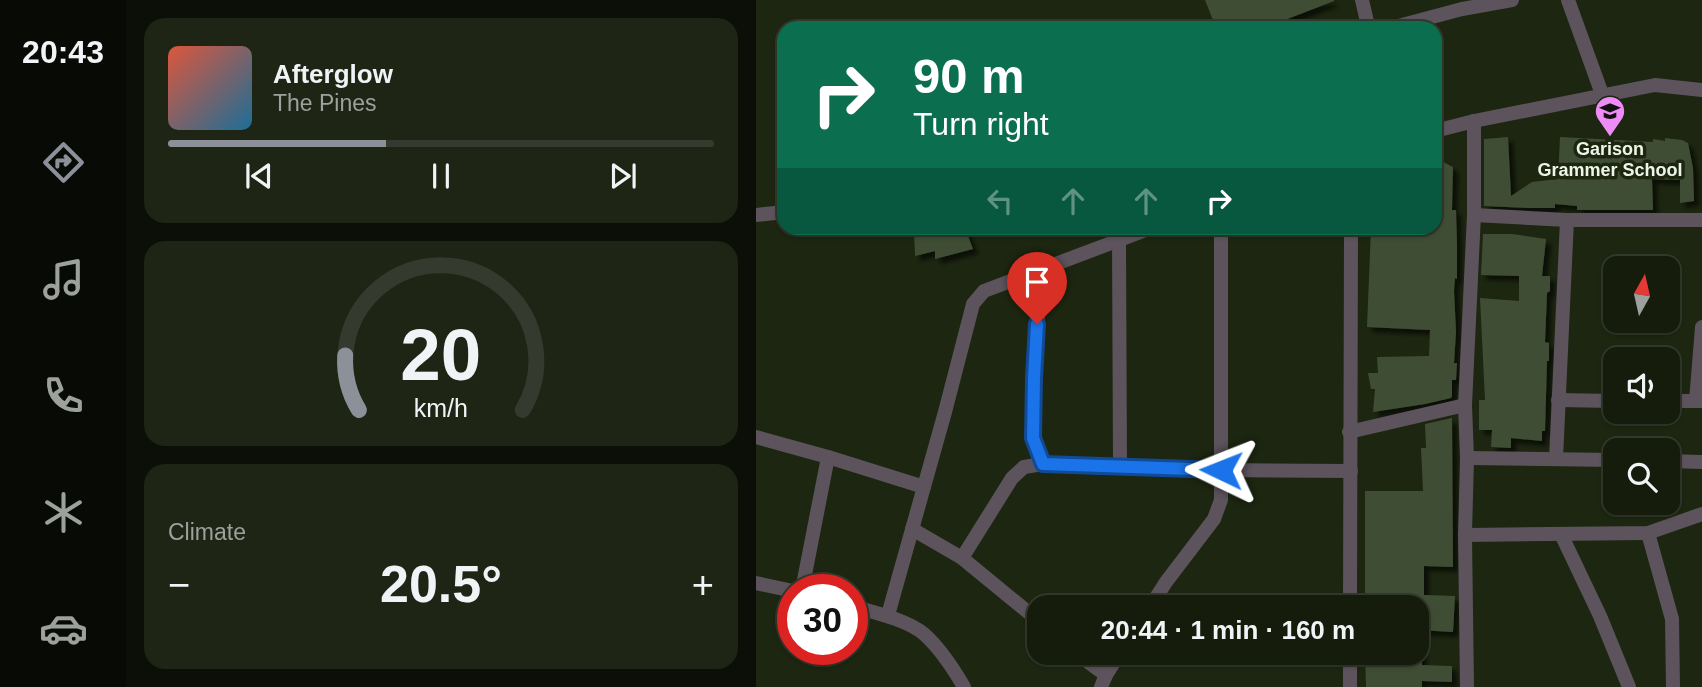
<!DOCTYPE html>
<meta charset="utf-8">
<style>
body{margin:0;font-family:Helvetica,sans-serif;background:#1e2515;color:#f1f3f6;height:100vh;display:flex;flex-direction:column;font-size:26px;white-space:nowrap}
*{box-sizing:border-box;margin:0}
p{font-size:23px;color:#9da19d}
.icon{flex:none;width:38px;height:38px;fill:none;stroke:currentColor;stroke-width:2;stroke-linecap:round;stroke-linejoin:round}
.map{position:relative;flex:1;overflow:hidden}
.details{display:flex;flex-direction:column;gap:18px;padding:18px;background:#0c0f07;width:630px}
.details>*{flex:none}
.banner{position:absolute;left:21px;top:21px;width:665px;height:214px;border-radius:21px;box-shadow:0 2px 5px #0004,0 0 0 2px #343a2d;background:#0b6e4f;color:#fff;overflow:hidden}
.needle{width:46px;rotate:8deg}
.controls{position:absolute;left:847px;top:256px;display:grid;gap:14px}
.controls a{display:grid;place-items:center;width:77px;height:77px;border-radius:14px;background:#151c0c;box-shadow:0 2px 5px #0004,0 0 0 2px #343a2d;font-size:35px}
.speed{position:absolute;left:21px;top:574px;display:flex;gap:14px;font-size:35px;font-weight:700;text-align:center}
.speed>*{display:grid;place-content:center;width:91px;height:91px;border-radius:50%;background:#151c0c;box-shadow:0 2px 5px #0004,0 0 0 2px #343a2d;line-height:1}
.speed .limit{border:10px solid #d22;background:#fff;color:#111}
.pin{position:absolute;display:grid;place-items:center;width:60px;height:60px;color:#fff;margin:-72px -30px;border-radius:50% 50% 50% 0;rotate:-45deg;box-shadow:0 0 7px #0007}
.pin .icon{rotate:45deg}
.me{position:absolute;width:77px;margin:-38px;rotate:272deg;stroke-linejoin:round;filter:drop-shadow(0 0 5px #0008)}
.turn{display:flex;align-items:center;gap:24px;height:147px;padding:0 21px;font-size:32px}
.turn .icon{width:91px;height:91px;stroke-width:2.5}
.turn b{display:block;font-size:49px;line-height:60px}
.lanes{display:flex;align-items:center;height:66px;padding:0 21px;background:#0003;justify-content:center;gap:35px;direction:ltr}
.lanes .off{opacity:.35}
.big{font-size:52px;font-weight:800;line-height:1.1}
.details .widget{flex:1;display:flex;flex-direction:column;justify-content:center;gap:10px;min-width:0;padding:0 24px;border-radius:21px;background:#1e2515}
.details .dial{align-items:center;gap:0}
.dial svg{height:182px;overflow:visible;fill:none;stroke:#343a2d;stroke-width:7;stroke-linecap:round;text-anchor:middle}
.dial text{fill:#f1f3f6;stroke:none}
.song{display:flex;align-items:center;gap:21px}
.cover{width:84px;height:84px;border-radius:10px;background:linear-gradient(135deg,hsl(10 70% 55%),hsl(200 70% 35%))}
.played{height:7px;border-radius:4px;background:linear-gradient(90deg,#8c9099 40%,#343a2d 40%)}
.keys{display:flex;justify-content:space-around;direction:ltr}
.heat{display:flex;justify-content:space-between;align-items:center;font-size:38px;direction:ltr}
.trip{position:absolute;left:271px;top:595px;width:402px;height:70px;border-radius:21px;background:#151c0c;box-shadow:0 2px 5px #0004,0 0 0 2px #343a2d;font-weight:800;line-height:70px;text-align:center}
main{display:flex;flex:1;min-height:0}
.dock{display:flex;flex-direction:column;width:126px;justify-content:space-around;align-items:center;background:#080b05;color:#9da19d}
.dock .icon{width:49px;height:49px}
.dock .selected{color:#8c9099}
.dock b{font-size:32px;color:#f1f3f6}
.map>svg:first-child{display:block}
.building{fill:#414d35;filter:url(#shadow)}
.lines{fill:none;stroke-linecap:round;stroke-linejoin:round}
.minor{stroke:#5c535c;stroke-width:14}
.route-casing{stroke:#114b97;stroke-width:18}
.route{stroke:#1a73e8;stroke-width:12}
.labels{text-anchor:middle;stroke-width:7;stroke-linejoin:round;paint-order:stroke}
.poi-label{font-size:18px;font-weight:bold;fill:#edf5e7;stroke:#1c2610}
</style>
<main>
<nav class="dock">
<b>20:43</b>
<svg class="icon selected" aria-label="directions" viewBox="0 0 24 24"><path d="M12 3l9 9-9 9-9-9zM9 14v-3h6M13 9l2 2-2 2"/></svg>
<svg class="icon" aria-label="music" viewBox="0 0 24 24"><path d="M9 18V5l10-2v13"/><circle cx="6" cy="18" r="3"/><circle cx="16" cy="16" r="3"/></svg>
<svg class="icon" aria-label="phone" viewBox="0 0 24 24"><path d="M5 4h4l2 5-3 2q2 4 5 5l2-3 5 2v4C11 20 4 13 5 4z"/></svg>
<svg class="icon" aria-label="climate" viewBox="0 0 24 24"><path d="M12 3v18M4 7l16 10M4 17L20 7"/></svg>
<svg class="icon" aria-label="car" viewBox="0 0 24 24"><path d="M5 17H2v-5l4-1 3-4h7l3 4 3 1v5h-3M9 17h6M6 11h13"/><circle cx="7" cy="17" r="2"/><circle cx="17" cy="17" r="2"/></svg>
</nav>
<section class="details">
<div class="widget">
<div class="song"><i class="cover"></i><div><b>Afterglow</b><p>The Pines</p></div></div>
<div class="played"></div>
<div class="keys"><svg class="icon" aria-label="previous" viewBox="0 0 24 24"><path d="M18 5L8 12l10 7zM5 5v14"/></svg><svg class="icon" aria-label="pause" viewBox="0 0 24 24"><path d="M8 5v14M16 5v14"/></svg><svg class="icon" aria-label="next" viewBox="0 0 24 24"><path d="M6 5l10 7-10 7zM19 5v14"/></svg></div>
</div>
<div class="widget dial"><svg viewBox="0 0 100 80">
<path d="M14 69A42 42 0 1 1 86 69"/>
<path d="M14 69A42 42 0 0 1 8 45" stroke="#8c9099"/>
<text x="50" y="56" font-size="32" font-weight="700">20</text>
<text x="50" y="72" font-size="11">km/h</text>
</svg></div>
<div class="widget"><p>Climate</p>
<div class="heat"><a>−</a><b class="big">20.5°</b><a>+</a></div>
</div>
</section>
<div class="map">
<svg width="946" height="687" viewBox="0 0 946 687">
<defs>
<filter id="shadow"><feDropShadow dx="5" dy="5" stdDeviation="2" flood-color="#0009"/></filter>
</defs>
<rect width="100%" height="100%" fill="#1c2610"/>
<g class="building">
<path d="M 449,0 L 578,0 L 578,1 L 508,28 L 460,28 Z"/>
<path d="M 752,137 L 755,196 L 776,182 L 802,179 L 804,137 L 897,142 L 897,139 L 909,141 L 909,138 L 926,140 L 932,143 L 937,168 L 938,201 L 924,203 L 924,180 L 896,179 L 897,210 L 821,210 L 821,206 L 799,204 L 799,208 L 774,208 L 728,206 L 728,139 Z"/>
<path d="M 687,162 L 697,167 L 696,210 L 700,210 L 701,245 L 701,279 L 699,278 L 698,291 L 700,332 L 698,363 L 701,363 L 700,380 L 696,380 L 696,396 L 695,398 L 669,404 L 617,412 L 619,389 L 615,389 L 612,373 L 622,373 L 621,357 L 673,356 L 674,330 L 611,327 L 615,228 L 679,228 L 679,163 Z"/>
<path d="M 177,228 L 209,228 L 217,249 L 179,259 L 179,251 L 159,256 L 158,229 Z"/>
<path d="M 727,234 L 756,234 L 790,239 L 786,276 L 794,276 L 794,291 L 791,293 L 789,342 L 793,343 L 793,361 L 791,361 L 789,431 L 786,431 L 786,441 L 755,438 L 755,448 L 735,447 L 736,430 L 723,430 L 723,400 L 729,400 L 724,298 L 763,301 L 763,276 L 725,275 Z"/>
<path d="M 696,418 L 697,567 L 668,566 L 668,595 L 699,596 L 697,632 L 662,630 L 662,607 L 609,607 L 609,491 L 667,491 L 665,448 L 670,448 L 669,424 Z"/>
<path d="M 609,653 L 666,653 L 666,665 L 696,666 L 696,682 L 666,681 L 666,687 L 610,687 Z"/>
</g>
<g class="lines">
<g class="minor">
<path d="M 606,0 L 612,26 L 614,28"/>
<path d="M 812,0 L 846,94"/>
<path d="M 635,28 L 706,9 L 756,0"/>
<path d="M 679,131 L 718,121 L 899,85 L 946,90"/>
<path d="M 0,215 L 28,212"/>
<path d="M 718,215 L 811,220 L 946,220"/>
<path d="M 363,240 L 364,467"/>
<path d="M 285,269 L 278,378 L 277,438 L 287,464"/>
<path d="M 802,400 L 859,401"/>
<path d="M 912,401 L 946,401"/>
<path d="M 940,401 L 946,327"/>
<path d="M 593,432 L 709,405"/>
<path d="M 0,437 L 72,457 L 168,487"/>
<path d="M 711,458 L 859,460"/>
<path d="M 800,459 L 811,220"/>
<path d="M 912,461 L 946,462"/>
<path d="M 156,529 L 206,558 L 284,622"/>
<path d="M 892,533 L 916,619 L 917,687"/>
<path d="M 805,534 L 844,616 L 873,687"/>
<path d="M 709,535 L 892,533 L 946,514"/>
<path d="M 206,558 L 256,478 L 268,467 L 287,464 L 465,470 L 595,471"/>
<path d="M 0,583 L 37,591"/>
<path d="M 46,590 L 72,457"/>
<path d="M 96,606 C 117,612 152,620 168,634 C 185,649 197,668 208,687"/>
<path d="M 394,607 L 410,582 L 458,519 L 465,500 L 465,228"/>
<path d="M 594,607 C 595,481 594,354 595,228"/>
<path d="M 132,615 L 189,412 L 217,304 L 228,291 L 395,228"/>
<path d="M 320,653 L 350,675"/>
<path d="M 345,687 L 350,675 L 364,653"/>
<path d="M 594,687 L 594,653"/>
<path d="M 711,687 L 709,535 L 711,458 L 709,405 L 718,215 L 718,121"/>
</g>
</g>
<g class="lines">
<g class="route-casing">
<path id="route" d="M 281,324 L 278,378 L 277,438 L 287,464 L 465,470"/>
</g>
<use href="#route" class="route"/>
</g>
<defs>
<g id="school-pin" transform="scale(1.575)"><path d="M0 17L-7.5 6A9.5 9.5 0 1 1 7.5 6Z" fill="#ef8bf6" stroke="#1c2610"/><path d="M0-5L7-2L0 1L-7-2ZM-4 1L0 2.5L4 1V4Q0 6-4 4Z" fill="#111"/></g>
</defs>
<g fill-rule="evenodd">
<use href="#school-pin" x="854" y="111"/>
</g>
<g class="labels">
<g class="poi-label">
<text x="854" y="155">Garison<tspan x="854" dy="21">Grammer School</tspan></text>
</g>
</g>
</svg>
<div class="controls">
<a><svg class="needle" viewBox="-14 -14 28 28"><path d="M0-13l5 13h-10z" fill="#e53935"/><path d="M0 13l5-13h-10z" fill="#9da19d"/></svg></a>
<a><svg class="icon" aria-label="sound" viewBox="0 0 24 24"><path d="M4 9h4l5-4v14l-5-4H4zM17 9q2 3 0 6"/></svg></a>
<a><svg class="icon" aria-label="search" viewBox="0 0 24 24"><circle cx="10" cy="10" r="6"/><path d="M15 15l6 6"/></svg></a>
</div>
<div class="speed"><div class="limit">30</div></div>
<div class="pin" style="left:281px;top:324px;background:#d93025"><svg class="icon" aria-label="arrive" viewBox="0 0 24 24"><path d="M6 21V4h12l-3 4 3 4H6"/></svg></div>
<svg class="me" style="left:465px;top:470px" viewBox="-20 -20 40 40"><path d="M0-17L14 15 0 8-14 15z" fill="#1a73e8" stroke="#fff" stroke-width="4"/></svg>
<div class="trip">20:44 · 1 min · 160 m</div>
<div class="banner">
<div class="turn"><svg class="icon" aria-label="right" viewBox="0 0 24 24"><path d="M7 20v-9h11M14 6l5 5-5 5"/></svg><div><b>90 m</b>Turn right</div></div>
<div class="lanes"><svg class="icon off" aria-label="left" viewBox="0 0 24 24"><path d="M17 20v-9H6M10 6l-5 5 5 5"/></svg><svg class="icon off" aria-label="ahead" viewBox="0 0 24 24"><path d="M12 20V5M6 11l6-6 6 6"/></svg><svg class="icon off" aria-label="ahead" viewBox="0 0 24 24"><path d="M12 20V5M6 11l6-6 6 6"/></svg><svg class="icon" aria-label="right" viewBox="0 0 24 24"><path d="M7 20v-9h11M14 6l5 5-5 5"/></svg></div>
</div>
</div>
</main>
